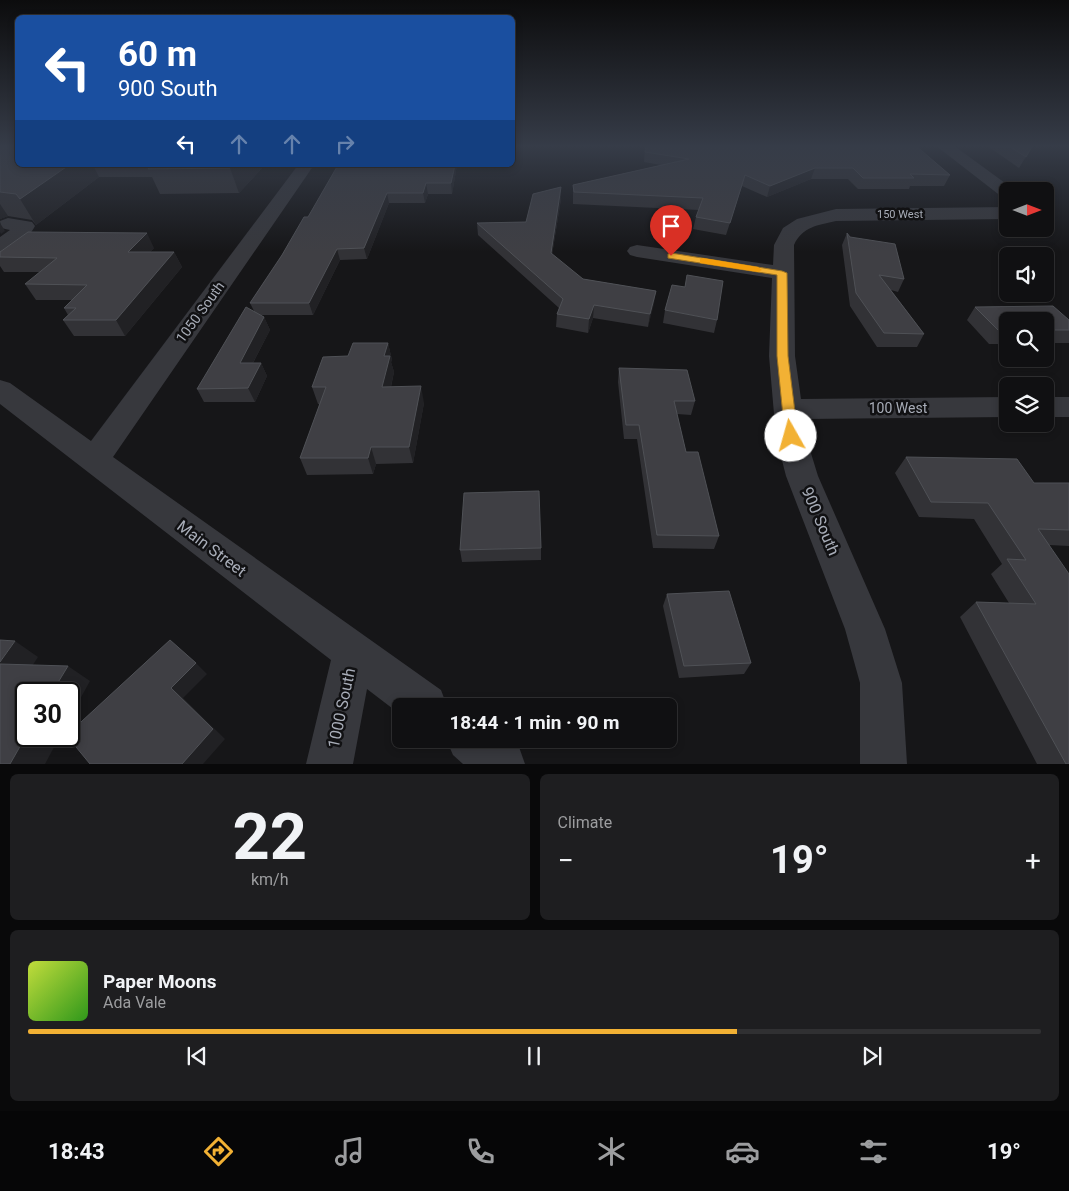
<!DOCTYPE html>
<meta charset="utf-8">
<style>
body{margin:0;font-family:Roboto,sans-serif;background:#1e1e20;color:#f1f3f6;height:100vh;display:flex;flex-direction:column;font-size:19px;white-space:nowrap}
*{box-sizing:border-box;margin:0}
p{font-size:16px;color:#9c9d9f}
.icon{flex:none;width:28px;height:28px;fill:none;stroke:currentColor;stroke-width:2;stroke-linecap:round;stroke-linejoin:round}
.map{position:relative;height:764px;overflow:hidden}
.drawer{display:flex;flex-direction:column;gap:10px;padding:10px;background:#09090a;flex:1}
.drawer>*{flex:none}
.hud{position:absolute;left:15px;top:15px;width:500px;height:152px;border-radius:8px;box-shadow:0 2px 8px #0003,0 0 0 1px #303032;background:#1a4fa0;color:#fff;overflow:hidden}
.needle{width:32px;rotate:90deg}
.fabs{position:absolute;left:999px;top:182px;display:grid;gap:10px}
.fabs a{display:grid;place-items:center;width:55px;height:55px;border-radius:8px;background:#101012;box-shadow:0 2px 8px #0003,0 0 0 1px #303032;font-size:25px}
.speed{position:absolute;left:15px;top:682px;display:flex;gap:10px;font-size:25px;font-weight:700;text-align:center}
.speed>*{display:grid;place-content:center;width:65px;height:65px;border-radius:50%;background:#101012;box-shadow:0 2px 8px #0003,0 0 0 1px #303032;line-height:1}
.speed .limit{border:2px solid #111;border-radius:8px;background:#fff;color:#111}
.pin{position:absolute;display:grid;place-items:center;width:42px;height:42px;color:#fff;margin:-51px -21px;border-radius:50% 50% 50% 0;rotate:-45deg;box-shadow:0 0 5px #0007}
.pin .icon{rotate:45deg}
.me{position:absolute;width:55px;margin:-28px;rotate:353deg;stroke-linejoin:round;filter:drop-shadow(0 0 4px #0008)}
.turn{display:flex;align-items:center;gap:18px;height:105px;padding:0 20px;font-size:22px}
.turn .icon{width:65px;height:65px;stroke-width:2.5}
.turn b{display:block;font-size:35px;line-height:42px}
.lanes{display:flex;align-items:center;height:48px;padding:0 20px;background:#0003;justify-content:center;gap:25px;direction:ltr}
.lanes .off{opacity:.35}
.big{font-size:38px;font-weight:700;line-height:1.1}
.drawer .widget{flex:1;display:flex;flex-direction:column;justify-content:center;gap:8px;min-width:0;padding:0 18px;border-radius:8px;background:#1e1e20}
.drawer .dial{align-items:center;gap:0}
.dial b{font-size:65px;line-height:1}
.song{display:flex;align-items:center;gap:15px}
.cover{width:60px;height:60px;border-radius:8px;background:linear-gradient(135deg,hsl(70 70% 55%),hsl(110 70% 35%))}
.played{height:5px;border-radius:2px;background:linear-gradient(90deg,#f2b134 70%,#303032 70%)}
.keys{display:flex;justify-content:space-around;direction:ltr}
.heat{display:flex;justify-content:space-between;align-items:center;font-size:28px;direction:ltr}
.drawer .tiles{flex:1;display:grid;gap:10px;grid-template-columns:1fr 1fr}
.widget:last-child{grid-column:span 2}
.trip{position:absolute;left:392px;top:698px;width:285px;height:50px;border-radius:8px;background:#101012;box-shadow:0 2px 8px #0003,0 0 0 1px #303032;font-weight:700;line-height:50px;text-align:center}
.tabs{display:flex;height:80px;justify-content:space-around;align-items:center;background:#060607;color:#9c9d9f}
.tabs .icon{width:35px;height:35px}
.tabs .current{color:#f2b134}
.tabs b{font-size:22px;color:#f1f3f6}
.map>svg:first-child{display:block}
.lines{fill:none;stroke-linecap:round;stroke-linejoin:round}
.minor{fill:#37383d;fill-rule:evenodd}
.wall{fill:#323236}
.shaded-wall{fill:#212124}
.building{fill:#3f3f44;stroke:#4f5156}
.route{fill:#f2b134;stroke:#9d7322}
.slow{fill:#f59e0b}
.labels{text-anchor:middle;stroke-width:5;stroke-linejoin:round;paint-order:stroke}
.far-street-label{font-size:11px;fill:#a8adb8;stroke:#111113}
.street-label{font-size:14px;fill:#a8adb8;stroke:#111113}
.near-street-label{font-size:16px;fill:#a8adb8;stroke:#111113}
</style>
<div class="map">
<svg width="1069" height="764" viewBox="0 0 1069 764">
<rect width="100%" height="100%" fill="#161618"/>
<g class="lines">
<g class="minor">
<path d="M 935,145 L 953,145 L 1016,191 L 1008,191 L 1008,198 L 1002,197 Z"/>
<path d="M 298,165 L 314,165 L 113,457 L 441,690 L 447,706 L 401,706 L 401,715 L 367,689 L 353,764 L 306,764 L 331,660 L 0,404 L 0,380 L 10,383 L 91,441 Z"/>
<path d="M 1008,207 L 1008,219 L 836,221 C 818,225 802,227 794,245 L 795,356 L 801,399 L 1008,397 L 1008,417 L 804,419 L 806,437 L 818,476 L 885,629 L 902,683 L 907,764 L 860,764 L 860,683 L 845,629 L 786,476 L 776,437 L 769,356 L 772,278 L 637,257 L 630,255 L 627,251 L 630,247 L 637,245 L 773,265 L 774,245 L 783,228 L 797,219 L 836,209 Z"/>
<path d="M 8,218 L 32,222 L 35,226 C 29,238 13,250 0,253 L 0,237 L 10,230 L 1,228 L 0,221 Z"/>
<rect x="1045" y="397" width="24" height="20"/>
<path d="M 446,739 L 507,739 L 519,747 L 525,764 L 463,764 L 453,755 Z"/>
</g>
</g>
<g class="wall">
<path d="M 0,145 L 18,165 L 265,165 L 239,193 L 160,194 L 152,177 L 99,177 L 36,225 L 32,220 L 8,216 L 0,219 Z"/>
<path d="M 645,145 L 950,175 L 944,186 L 910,186 L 909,189 L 858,189 L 848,179 L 811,179 L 767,197 L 742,186 L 726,235 L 693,229 L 696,217 L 699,210 L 573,204 L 573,185 L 661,165 L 644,162 Z"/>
<path d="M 986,145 L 1033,145 L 1019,168 Z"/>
<path d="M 457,165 L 452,194 L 428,194 L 425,203 L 389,203 L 367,259 L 340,260 L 313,315 L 259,315 L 264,317 L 270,330 L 253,363 L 261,363 L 267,376 L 255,402 L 204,402 L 197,389 L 254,311 L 250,303 L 308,217 Z"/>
<path d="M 561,187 L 561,199 L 552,255 L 583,279 L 656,291 L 648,327 L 593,318 L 588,333 L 556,327 L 557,314 L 559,308 L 478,235 L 477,223 L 526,222 Z"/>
<path d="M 847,233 L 850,237 L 904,279 L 898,292 L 891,290 L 924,334 L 917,347 L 877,347 L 850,306 L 842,245 Z"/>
<path d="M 154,248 L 150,252 L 174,252 L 182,267 L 125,336 L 74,336 L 63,320 L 68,315 L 64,308 L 72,300 L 36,300 L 25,284 L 40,272 L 4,272 L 0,266 L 0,257 Z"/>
<path d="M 975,307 L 1069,320 L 1069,343 L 1045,343 L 1045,321 L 1008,321 L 1008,344 L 989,344 L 967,320 Z"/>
<path d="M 665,310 L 717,320 L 714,333 L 663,323 Z"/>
<path d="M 388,343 L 392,360 L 391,362 L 394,372 L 391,387 L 424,403 L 413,463 L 376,464 L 373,474 L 307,475 L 300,458 L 320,404 L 318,404 L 312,387 L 348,356 Z"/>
<path d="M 619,368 L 695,401 L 691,415 L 677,414 L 686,452 L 719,536 L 714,549 L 653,548 L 637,439 L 624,439 L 618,382 Z"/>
<path d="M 906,457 L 1034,483 L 1069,483 L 1069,546 L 1049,545 L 1069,764 L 1037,764 L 960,617 L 976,602 L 1009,603 L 991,574 L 1002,564 L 974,519 L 919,517 L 895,473 Z"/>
<path d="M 541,548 L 541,560 L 462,562 L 460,550 Z"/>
<path d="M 667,594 L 751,663 L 744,674 L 679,678 L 663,606 Z"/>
</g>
<g class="shaded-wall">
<path d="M 69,165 L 93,165 L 99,177 L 36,225 L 20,199 Z"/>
<path d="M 233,165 L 265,165 L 239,193 L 230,168 Z"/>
<path d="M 455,165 L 457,165 L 452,194 L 451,183 Z"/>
<path d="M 815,168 L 811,179 L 767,197 L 770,186 Z"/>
<path d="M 426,183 L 428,194 L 425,203 L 423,193 Z"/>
<path d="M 561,187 L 561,199 L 550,266 L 551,253 Z"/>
<path d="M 387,193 L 389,203 L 367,259 L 364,248 Z"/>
<path d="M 0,204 L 8,216 L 0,219 Z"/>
<path d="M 0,223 L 5,231 L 1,234 L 0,232 Z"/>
<path d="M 147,233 L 154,248 L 136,267 L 128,252 Z"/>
<path d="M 337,249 L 340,260 L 313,315 L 309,303 Z"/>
<path d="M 174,252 L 182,267 L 125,336 L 116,320 Z"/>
<path d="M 656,291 L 654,304 L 648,327 L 650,314 Z"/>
<path d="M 594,305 L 593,318 L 588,333 L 589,319 Z"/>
<path d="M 264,317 L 270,330 L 246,376 L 240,363 Z"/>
<path d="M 388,343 L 392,360 L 391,362 L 394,372 L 387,404 L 382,387 L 384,356 Z"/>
<path d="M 261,363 L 267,376 L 255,402 L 248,388 Z"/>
<path d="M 421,386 L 424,403 L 413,463 L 409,447 Z"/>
<path d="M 371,447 L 376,464 L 373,474 L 368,458 Z"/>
<path d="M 15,641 L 38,657 L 23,680 L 0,665 L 0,662 Z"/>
<path d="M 196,663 L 207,674 L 183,698 L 225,739 L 203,764 L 182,764 L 171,688 Z"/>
<path d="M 68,666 L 90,681 L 69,719 L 69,694 L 51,694 Z"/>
<path d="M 26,736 L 60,736 L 45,764 L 10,764 Z"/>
</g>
<g class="building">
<path d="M 0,145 L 18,145 L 18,165 L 69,165 L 20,199 L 16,194 L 0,192 Z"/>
<path d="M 646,145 L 915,145 L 950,175 L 910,174 L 914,178 L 863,178 L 853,168 L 815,168 L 770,186 L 745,175 L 730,223 L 696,217 L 703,198 L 574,192 L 573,185 L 689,159 L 645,152 Z"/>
<path d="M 1007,145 L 1033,145 L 1026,157 Z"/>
<path d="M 152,165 L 233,165 L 230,168 L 148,169 Z"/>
<path d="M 338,165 L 455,165 L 451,183 L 426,183 L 423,193 L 387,193 L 364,248 L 337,249 L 309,303 L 250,303 L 282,255 L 304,217 L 308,217 Z"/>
<path d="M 561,187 L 551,253 L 583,279 L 656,291 L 650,314 L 594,305 L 589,319 L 557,314 L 563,299 L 477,223 L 526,222 L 533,194 Z"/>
<path d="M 28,232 L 147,233 L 128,252 L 174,252 L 116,320 L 63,320 L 76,308 L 64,308 L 87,285 L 25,284 L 57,258 L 0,257 L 0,252 Z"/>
<path d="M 847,233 L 850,237 L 895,244 L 904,279 L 879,275 L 924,334 L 884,333 L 856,293 Z"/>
<path d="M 687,275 L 723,281 L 717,320 L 665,310 L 672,285 L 685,287 Z"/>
<path d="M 1053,306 L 1069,320 L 1069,330 L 1045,330 L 1045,321 L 1008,321 L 1008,330 L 999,331 L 975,307 Z"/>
<path d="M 246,307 L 264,317 L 240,363 L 261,363 L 248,388 L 197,389 Z"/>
<path d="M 353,343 L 388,343 L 384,356 L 390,356 L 382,387 L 421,386 L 409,447 L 371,447 L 368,458 L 300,458 L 326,387 L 312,387 L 323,357 L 348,356 Z"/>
<path d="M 619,368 L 687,370 L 695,401 L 674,401 L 686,452 L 698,452 L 719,536 L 657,535 L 639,425 L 626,425 Z"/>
<path d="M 906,457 L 1017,459 L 1034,483 L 1069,483 L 1069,530 L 1038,529 L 1069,574 L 1069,764 L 1066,764 L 976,602 L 1036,604 L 1007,559 L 1026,560 L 988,503 L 931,502 Z"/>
<path d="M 539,491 L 541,548 L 460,550 L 464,493 Z"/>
<path d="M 729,591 L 751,663 L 684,666 L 667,594 Z"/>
<path d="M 0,640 L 15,641 L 0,662 Z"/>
<path d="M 170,640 L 196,663 L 171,688 L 213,729 L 182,764 L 90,764 L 67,736 L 69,736 L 69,733 Z"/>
<path d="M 0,664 L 68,666 L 51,694 L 26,694 L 26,736 L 10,764 L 0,764 Z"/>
</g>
<linearGradient id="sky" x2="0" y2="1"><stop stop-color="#0c0c0d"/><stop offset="0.58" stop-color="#363c48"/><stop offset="1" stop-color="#363c48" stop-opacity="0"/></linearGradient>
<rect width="1069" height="252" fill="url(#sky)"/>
<path class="route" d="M 671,253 L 782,271 L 787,273 L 788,356 L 798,436 L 796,440 L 787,440 L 785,436 L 777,356 L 777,275 L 668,258 L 668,254 Z"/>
<path class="slow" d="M 703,258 L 758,267 L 762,270 L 758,272 L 700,263 L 700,259 Z"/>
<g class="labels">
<g class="far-street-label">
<text x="900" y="218">150 West</text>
</g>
<g class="street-label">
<text transform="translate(200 312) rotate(-54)" y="5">1050 South</text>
<text x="898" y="413">100 West</text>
</g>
<g class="near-street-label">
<text transform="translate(821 521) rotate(67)" y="6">900 South</text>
<text transform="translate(212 548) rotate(37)" y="6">Main Street</text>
<text transform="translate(341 708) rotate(-78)" y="6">1000 South</text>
</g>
</g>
</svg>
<div class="fabs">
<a><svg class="needle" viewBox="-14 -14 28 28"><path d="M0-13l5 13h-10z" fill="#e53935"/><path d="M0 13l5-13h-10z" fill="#9c9d9f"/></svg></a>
<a><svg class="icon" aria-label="sound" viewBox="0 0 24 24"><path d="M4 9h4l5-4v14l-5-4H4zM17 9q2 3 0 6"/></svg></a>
<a><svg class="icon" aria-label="search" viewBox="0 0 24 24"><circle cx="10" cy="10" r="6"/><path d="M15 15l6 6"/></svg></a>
<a><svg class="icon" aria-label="layers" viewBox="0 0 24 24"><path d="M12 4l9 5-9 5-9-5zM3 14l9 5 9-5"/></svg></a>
</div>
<div class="speed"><div class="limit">30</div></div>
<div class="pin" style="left:671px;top:256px;background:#d93025"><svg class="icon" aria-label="arrive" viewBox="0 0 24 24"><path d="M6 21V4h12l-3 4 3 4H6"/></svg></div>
<svg class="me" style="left:791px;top:436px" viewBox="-20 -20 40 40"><circle r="19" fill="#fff"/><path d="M0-13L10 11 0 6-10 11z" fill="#f2b134"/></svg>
<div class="trip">18:44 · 1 min · 90 m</div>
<div class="hud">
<div class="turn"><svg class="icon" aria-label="left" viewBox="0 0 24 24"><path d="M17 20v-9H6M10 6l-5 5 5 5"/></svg><div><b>60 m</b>900 South</div></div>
<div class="lanes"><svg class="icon" aria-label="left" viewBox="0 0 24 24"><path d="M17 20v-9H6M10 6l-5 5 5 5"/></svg><svg class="icon off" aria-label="ahead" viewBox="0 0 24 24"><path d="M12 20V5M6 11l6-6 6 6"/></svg><svg class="icon off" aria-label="ahead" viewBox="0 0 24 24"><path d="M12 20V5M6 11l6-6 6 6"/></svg><svg class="icon off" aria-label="right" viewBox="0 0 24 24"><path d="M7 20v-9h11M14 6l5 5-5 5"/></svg></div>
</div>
</div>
<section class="drawer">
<div class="tiles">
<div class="widget dial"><b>22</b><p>km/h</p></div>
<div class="widget"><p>Climate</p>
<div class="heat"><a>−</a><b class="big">19°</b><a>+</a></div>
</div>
<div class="widget">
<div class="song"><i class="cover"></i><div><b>Paper Moons</b><p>Ada Vale</p></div></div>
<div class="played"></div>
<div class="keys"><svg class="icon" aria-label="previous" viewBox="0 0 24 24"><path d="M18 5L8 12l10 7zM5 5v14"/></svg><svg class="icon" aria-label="pause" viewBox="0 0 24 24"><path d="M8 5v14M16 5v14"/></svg><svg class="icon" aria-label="next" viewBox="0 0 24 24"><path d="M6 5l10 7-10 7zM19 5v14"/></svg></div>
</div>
</div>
</section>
<nav class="tabs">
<b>18:43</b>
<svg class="icon current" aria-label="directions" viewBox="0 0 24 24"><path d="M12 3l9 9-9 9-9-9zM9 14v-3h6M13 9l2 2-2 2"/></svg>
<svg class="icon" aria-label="music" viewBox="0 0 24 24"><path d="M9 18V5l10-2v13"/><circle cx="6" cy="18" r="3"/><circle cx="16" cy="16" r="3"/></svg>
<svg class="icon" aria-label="phone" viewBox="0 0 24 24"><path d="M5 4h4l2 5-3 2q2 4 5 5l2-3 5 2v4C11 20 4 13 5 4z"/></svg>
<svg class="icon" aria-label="climate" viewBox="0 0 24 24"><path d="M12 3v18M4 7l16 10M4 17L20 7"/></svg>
<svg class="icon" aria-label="car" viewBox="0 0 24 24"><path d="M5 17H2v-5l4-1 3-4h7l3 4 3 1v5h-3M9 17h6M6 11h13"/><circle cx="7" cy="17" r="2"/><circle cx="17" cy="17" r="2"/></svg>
<svg class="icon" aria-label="filters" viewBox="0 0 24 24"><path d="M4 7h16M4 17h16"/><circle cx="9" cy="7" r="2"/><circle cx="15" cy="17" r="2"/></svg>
<b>19°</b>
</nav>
